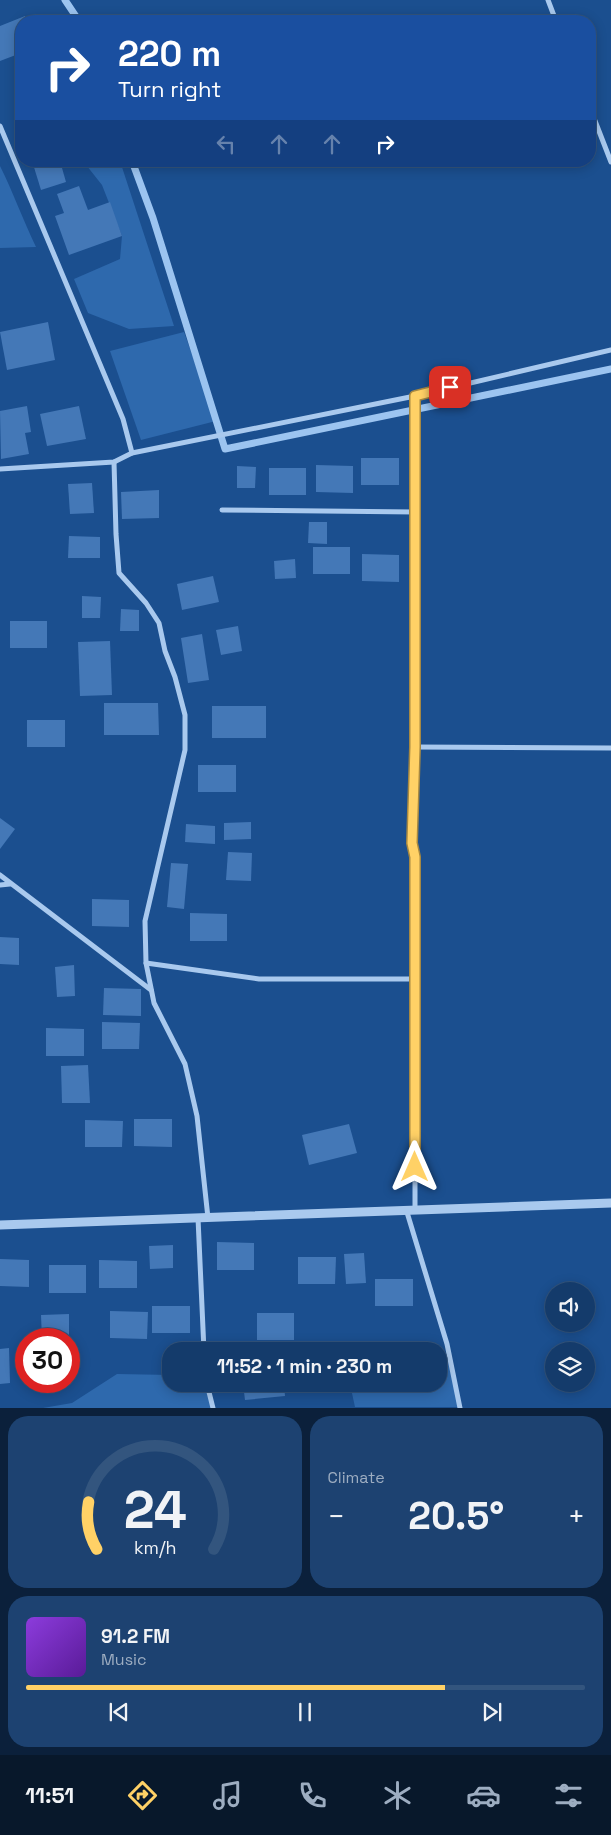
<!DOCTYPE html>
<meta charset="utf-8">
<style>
body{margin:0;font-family:"Space Grotesk",sans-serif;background:#1d4271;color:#f1f3f6;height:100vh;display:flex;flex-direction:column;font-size:19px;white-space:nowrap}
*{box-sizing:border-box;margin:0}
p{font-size:16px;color:#9dadc1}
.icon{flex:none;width:28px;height:28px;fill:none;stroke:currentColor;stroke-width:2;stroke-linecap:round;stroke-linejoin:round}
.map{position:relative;height:1408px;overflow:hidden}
.details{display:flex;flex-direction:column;gap:8px;padding:8px;background:#0b203b;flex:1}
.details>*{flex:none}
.banner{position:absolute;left:15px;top:15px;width:581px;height:152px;border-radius:20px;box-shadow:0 2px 12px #0003,0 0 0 1px #33557e;background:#1a4fa0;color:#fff;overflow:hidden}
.fabs{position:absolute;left:545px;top:1282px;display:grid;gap:10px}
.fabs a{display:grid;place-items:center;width:50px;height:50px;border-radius:50%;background:#143b6b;box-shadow:0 2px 12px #0003,0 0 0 1px #33557e;font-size:25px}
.speed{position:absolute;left:15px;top:1328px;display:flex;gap:10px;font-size:25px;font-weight:700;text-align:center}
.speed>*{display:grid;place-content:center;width:65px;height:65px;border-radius:50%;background:#143b6b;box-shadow:0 2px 12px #0003,0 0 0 1px #33557e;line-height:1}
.speed .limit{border:8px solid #d22;background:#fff;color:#111}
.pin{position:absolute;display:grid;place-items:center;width:42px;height:42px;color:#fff;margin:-21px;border-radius:10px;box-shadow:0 2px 8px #0006}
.me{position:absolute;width:55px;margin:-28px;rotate:0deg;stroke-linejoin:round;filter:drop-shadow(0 0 4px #0008)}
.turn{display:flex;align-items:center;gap:18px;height:105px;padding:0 20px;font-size:22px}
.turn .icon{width:65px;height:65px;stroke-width:2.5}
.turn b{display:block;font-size:35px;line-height:42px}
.lanes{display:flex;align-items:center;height:48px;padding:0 20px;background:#0003;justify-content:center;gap:25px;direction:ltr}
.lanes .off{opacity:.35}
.big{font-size:38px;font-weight:700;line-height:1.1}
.details .widget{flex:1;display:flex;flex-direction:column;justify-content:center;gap:8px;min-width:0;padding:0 18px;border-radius:20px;background:#1d4271}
.details .dial{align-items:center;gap:0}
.dial svg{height:130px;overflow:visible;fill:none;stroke:#33557e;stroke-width:7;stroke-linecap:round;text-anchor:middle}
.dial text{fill:#f1f3f6;stroke:none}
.song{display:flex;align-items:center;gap:15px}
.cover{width:60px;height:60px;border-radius:8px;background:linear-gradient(135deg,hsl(270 70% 55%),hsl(270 70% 35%))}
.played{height:5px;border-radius:2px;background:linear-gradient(90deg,#ffd166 75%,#33557e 75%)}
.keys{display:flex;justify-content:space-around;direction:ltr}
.heat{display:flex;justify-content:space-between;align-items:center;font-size:28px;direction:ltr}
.details .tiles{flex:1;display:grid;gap:8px;grid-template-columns:1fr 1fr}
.widget:last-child{grid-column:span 2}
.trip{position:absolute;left:162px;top:1342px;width:285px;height:50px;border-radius:20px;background:#143b6b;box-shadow:0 2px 12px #0003,0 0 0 1px #33557e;font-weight:700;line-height:50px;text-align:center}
.menu{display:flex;height:80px;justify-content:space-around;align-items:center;background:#08182b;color:#9dadc1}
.menu .icon{width:35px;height:35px}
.menu .active{color:#ffd166}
.menu b{font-size:22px;color:#f1f3f6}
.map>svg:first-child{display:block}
.green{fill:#2e69ad}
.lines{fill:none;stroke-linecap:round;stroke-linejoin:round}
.stream{stroke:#9cc4f0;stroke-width:7}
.building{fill:#4478b7}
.minor{stroke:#a9c9ee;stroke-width:5}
.tertiary{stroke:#a9c9ee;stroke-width:9}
.route-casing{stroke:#a68842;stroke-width:12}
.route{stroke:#ffd166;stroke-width:9}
</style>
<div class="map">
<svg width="611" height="1408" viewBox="0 0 611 1408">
<rect width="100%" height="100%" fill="#1b4f8f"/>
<g class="green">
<path d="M 83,161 L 120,161 L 174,326 L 129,329 L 88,313 L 74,279 L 120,259 L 122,236 L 102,185 Z"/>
<path d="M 0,166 C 13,192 23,220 36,247 L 0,248 Z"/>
<path d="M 184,332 L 216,421 L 141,440 L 110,351 Z"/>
<path d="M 451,1361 L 460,1407 L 355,1407 L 350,1384 L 439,1384 L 439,1363 Z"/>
<path d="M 117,1374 L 171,1375 L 171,1384 L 207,1384 L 213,1408 L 43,1408 L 72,1403 Z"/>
</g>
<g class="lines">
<g class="stream">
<path d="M 65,0 L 79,21"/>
<path d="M 132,161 L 153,218 L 225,449 L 611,369"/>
</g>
</g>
<g class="building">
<path d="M 25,16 L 27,21 L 21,21 L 21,53 L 0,61 L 0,26 Z"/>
<path d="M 41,161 L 60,161 L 66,182 L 41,190 L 33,164 Z"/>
<path d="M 79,186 L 88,210 L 110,202 L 122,236 L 69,255 L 55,216 L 64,213 L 57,194 Z"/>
<path d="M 48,322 L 55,360 L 7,370 L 0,332 Z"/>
<path d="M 27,406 L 31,432 L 25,433 L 29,454 L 1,459 L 0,411 Z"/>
<path d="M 79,406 L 86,439 L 47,446 L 40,414 Z"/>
<rect x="361" y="458" width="38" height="27"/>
<path d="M 316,465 L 353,466 L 353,493 L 316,492 Z"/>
<path d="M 237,466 L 256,467 L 255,488 L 237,488 Z"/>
<rect x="269" y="468" width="37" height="27"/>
<path d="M 92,483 L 94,513 L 70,514 L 68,484 Z"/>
<path d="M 159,490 L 159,518 L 122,519 L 121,492 Z"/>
<path d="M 309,522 L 327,522 L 327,544 L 308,543 Z"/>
<path d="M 69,536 L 100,537 L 100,558 L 68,558 Z"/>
<rect x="313" y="547" width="37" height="27"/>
<path d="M 362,554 L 399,555 L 399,582 L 362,581 Z"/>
<path d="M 295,559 L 296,578 L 275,579 L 274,561 Z"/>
<path d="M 213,576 L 219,602 L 182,610 L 177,584 Z"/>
<path d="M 82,596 L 101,597 L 100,618 L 82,618 Z"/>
<path d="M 121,609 L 139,610 L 139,631 L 120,631 Z"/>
<rect x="10" y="621" width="37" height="27"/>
<path d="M 238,626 L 242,651 L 221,655 L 216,630 Z"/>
<path d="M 202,634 L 209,680 L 188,683 L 181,638 Z"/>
<path d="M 110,641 L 112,695 L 80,696 L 78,642 Z"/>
<path d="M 104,703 L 158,703 L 159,735 L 104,735 Z"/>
<rect x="212" y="706" width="54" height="32"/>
<rect x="27" y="720" width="38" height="27"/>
<rect x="198" y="765" width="38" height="27"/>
<path d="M 0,818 L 15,829 L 0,849 Z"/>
<path d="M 251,822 L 251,839 L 224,840 L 224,823 Z"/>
<path d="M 186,824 L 215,826 L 215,844 L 185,842 Z"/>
<path d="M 228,852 L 252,853 L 251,881 L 226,880 Z"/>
<path d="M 171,863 L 188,864 L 184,909 L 167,907 Z"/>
<path d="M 92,899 L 129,900 L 129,927 L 92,926 Z"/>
<path d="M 190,913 L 227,914 L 227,941 L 190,941 Z"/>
<path d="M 0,937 L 19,938 L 19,965 L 0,964 Z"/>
<path d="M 74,965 L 75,996 L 57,997 L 55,967 Z"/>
<path d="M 104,988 L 141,989 L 141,1016 L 103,1015 Z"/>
<path d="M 102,1022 L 140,1023 L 139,1049 L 102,1049 Z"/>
<path d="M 46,1028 L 84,1029 L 84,1056 L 46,1056 Z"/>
<path d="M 88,1065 L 90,1103 L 62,1103 L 61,1066 Z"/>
<path d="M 134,1119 L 172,1119 L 172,1147 L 134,1146 Z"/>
<path d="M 85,1120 L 123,1121 L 122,1147 L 85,1147 Z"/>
<path d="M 349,1124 L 357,1153 L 309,1165 L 302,1135 Z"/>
<path d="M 217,1242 L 254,1243 L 254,1270 L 217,1270 Z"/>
<path d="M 173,1245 L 173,1268 L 150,1269 L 149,1246 Z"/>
<path d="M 364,1253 L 366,1283 L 346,1284 L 344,1254 Z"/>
<path d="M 298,1257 L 336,1257 L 335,1284 L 298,1284 Z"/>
<path d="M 0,1259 L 29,1260 L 29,1287 L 0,1286 Z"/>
<path d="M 99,1260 L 137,1261 L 137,1288 L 99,1288 Z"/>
<rect x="49" y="1265" width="37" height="28"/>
<rect x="375" y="1279" width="38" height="27"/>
<rect x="152" y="1306" width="38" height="27"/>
<path d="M 110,1311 L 148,1312 L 147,1339 L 110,1338 Z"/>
<rect x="257" y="1313" width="37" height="27"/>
<path d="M 69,1314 L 69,1339 L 42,1339 L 41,1315 Z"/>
<path d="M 9,1348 L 10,1383 L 0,1384 L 0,1349 Z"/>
<path d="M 243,1384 L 284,1384 L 285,1396 L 245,1400 Z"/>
</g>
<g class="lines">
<g class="minor">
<path d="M 548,0 L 556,21"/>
<path d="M 590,108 L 611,162"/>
<path d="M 0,126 L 123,419 L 132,453"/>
<path d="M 415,396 L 415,747 L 412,843 L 415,857 L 415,1209"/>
<path d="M 114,462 L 116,534 L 119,573 L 146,603 L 159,623 L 165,651 L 175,677 L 185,715 L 185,750 L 145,921 L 146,963 L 154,1003 L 185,1064 L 197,1116 L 208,1218"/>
<path d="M 0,469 L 114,462 L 132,453 L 415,396 L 611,350"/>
<path d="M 222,510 L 415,512"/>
<path d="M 415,747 L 611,748"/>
<path d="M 0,875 L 151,990"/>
<path d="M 0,885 L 10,884"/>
<path d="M 146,963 L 259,979 L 415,979"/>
<path d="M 406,1209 L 447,1344 L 460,1408"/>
<path d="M 198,1218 L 204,1351"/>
<path d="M 207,1384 L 213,1408"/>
</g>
<path class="tertiary" d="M 0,1225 L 611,1203"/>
</g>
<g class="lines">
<g class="route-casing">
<path id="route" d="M 415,1167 L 415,857 L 412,843 L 415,747 L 415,396 L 450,387"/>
</g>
<use href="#route" class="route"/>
</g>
</svg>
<div class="fabs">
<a><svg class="icon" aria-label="sound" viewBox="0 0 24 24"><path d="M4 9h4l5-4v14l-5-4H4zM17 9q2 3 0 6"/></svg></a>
<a><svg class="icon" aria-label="layers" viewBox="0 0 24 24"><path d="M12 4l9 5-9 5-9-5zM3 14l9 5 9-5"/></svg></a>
</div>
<div class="speed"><div class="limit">30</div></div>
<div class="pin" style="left:450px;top:387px;background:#d93025"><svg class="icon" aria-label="arrive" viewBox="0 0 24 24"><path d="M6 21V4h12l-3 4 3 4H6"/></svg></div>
<svg class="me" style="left:415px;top:1167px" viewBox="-20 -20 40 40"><path d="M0-17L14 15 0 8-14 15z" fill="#ffd166" stroke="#fff" stroke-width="4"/></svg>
<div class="trip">11:52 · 1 min · 230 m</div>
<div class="banner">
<div class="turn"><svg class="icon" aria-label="right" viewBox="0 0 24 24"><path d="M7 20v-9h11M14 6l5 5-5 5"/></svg><div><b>220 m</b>Turn right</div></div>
<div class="lanes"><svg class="icon off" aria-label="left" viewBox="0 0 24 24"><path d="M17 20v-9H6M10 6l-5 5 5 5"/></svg><svg class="icon off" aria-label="ahead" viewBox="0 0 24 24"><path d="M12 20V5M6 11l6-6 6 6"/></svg><svg class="icon off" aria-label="ahead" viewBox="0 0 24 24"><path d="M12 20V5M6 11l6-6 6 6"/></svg><svg class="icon" aria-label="right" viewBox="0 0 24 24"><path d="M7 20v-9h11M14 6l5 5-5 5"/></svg></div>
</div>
</div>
<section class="details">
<div class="tiles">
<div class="widget dial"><svg viewBox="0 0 100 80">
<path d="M14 69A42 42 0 1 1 86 69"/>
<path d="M14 69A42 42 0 0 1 9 40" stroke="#ffd166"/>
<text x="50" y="56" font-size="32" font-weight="700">24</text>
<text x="50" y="72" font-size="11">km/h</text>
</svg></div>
<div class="widget"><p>Climate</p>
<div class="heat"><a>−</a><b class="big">20.5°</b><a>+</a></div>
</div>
<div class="widget">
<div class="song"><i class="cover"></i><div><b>91.2 FM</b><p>Music</p></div></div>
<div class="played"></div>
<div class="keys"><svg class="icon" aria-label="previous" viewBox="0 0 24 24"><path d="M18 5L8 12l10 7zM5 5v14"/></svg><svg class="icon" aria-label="pause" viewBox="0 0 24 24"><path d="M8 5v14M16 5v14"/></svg><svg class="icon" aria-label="next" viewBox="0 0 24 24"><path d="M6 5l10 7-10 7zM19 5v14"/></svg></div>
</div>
</div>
</section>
<nav class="menu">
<b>11:51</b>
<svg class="icon active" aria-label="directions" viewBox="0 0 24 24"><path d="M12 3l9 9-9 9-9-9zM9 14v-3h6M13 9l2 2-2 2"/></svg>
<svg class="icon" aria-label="music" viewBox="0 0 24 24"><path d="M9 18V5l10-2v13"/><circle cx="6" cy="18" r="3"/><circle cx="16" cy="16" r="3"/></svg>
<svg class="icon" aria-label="phone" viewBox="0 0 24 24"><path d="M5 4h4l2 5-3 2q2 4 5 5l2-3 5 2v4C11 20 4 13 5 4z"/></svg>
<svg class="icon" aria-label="climate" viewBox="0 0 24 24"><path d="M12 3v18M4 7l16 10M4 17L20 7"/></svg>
<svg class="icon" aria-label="car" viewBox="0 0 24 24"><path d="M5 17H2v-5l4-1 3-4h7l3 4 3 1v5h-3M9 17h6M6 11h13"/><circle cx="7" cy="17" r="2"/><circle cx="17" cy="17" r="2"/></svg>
<svg class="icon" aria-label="filters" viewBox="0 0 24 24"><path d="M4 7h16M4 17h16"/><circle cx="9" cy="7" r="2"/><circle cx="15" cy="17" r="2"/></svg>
</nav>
